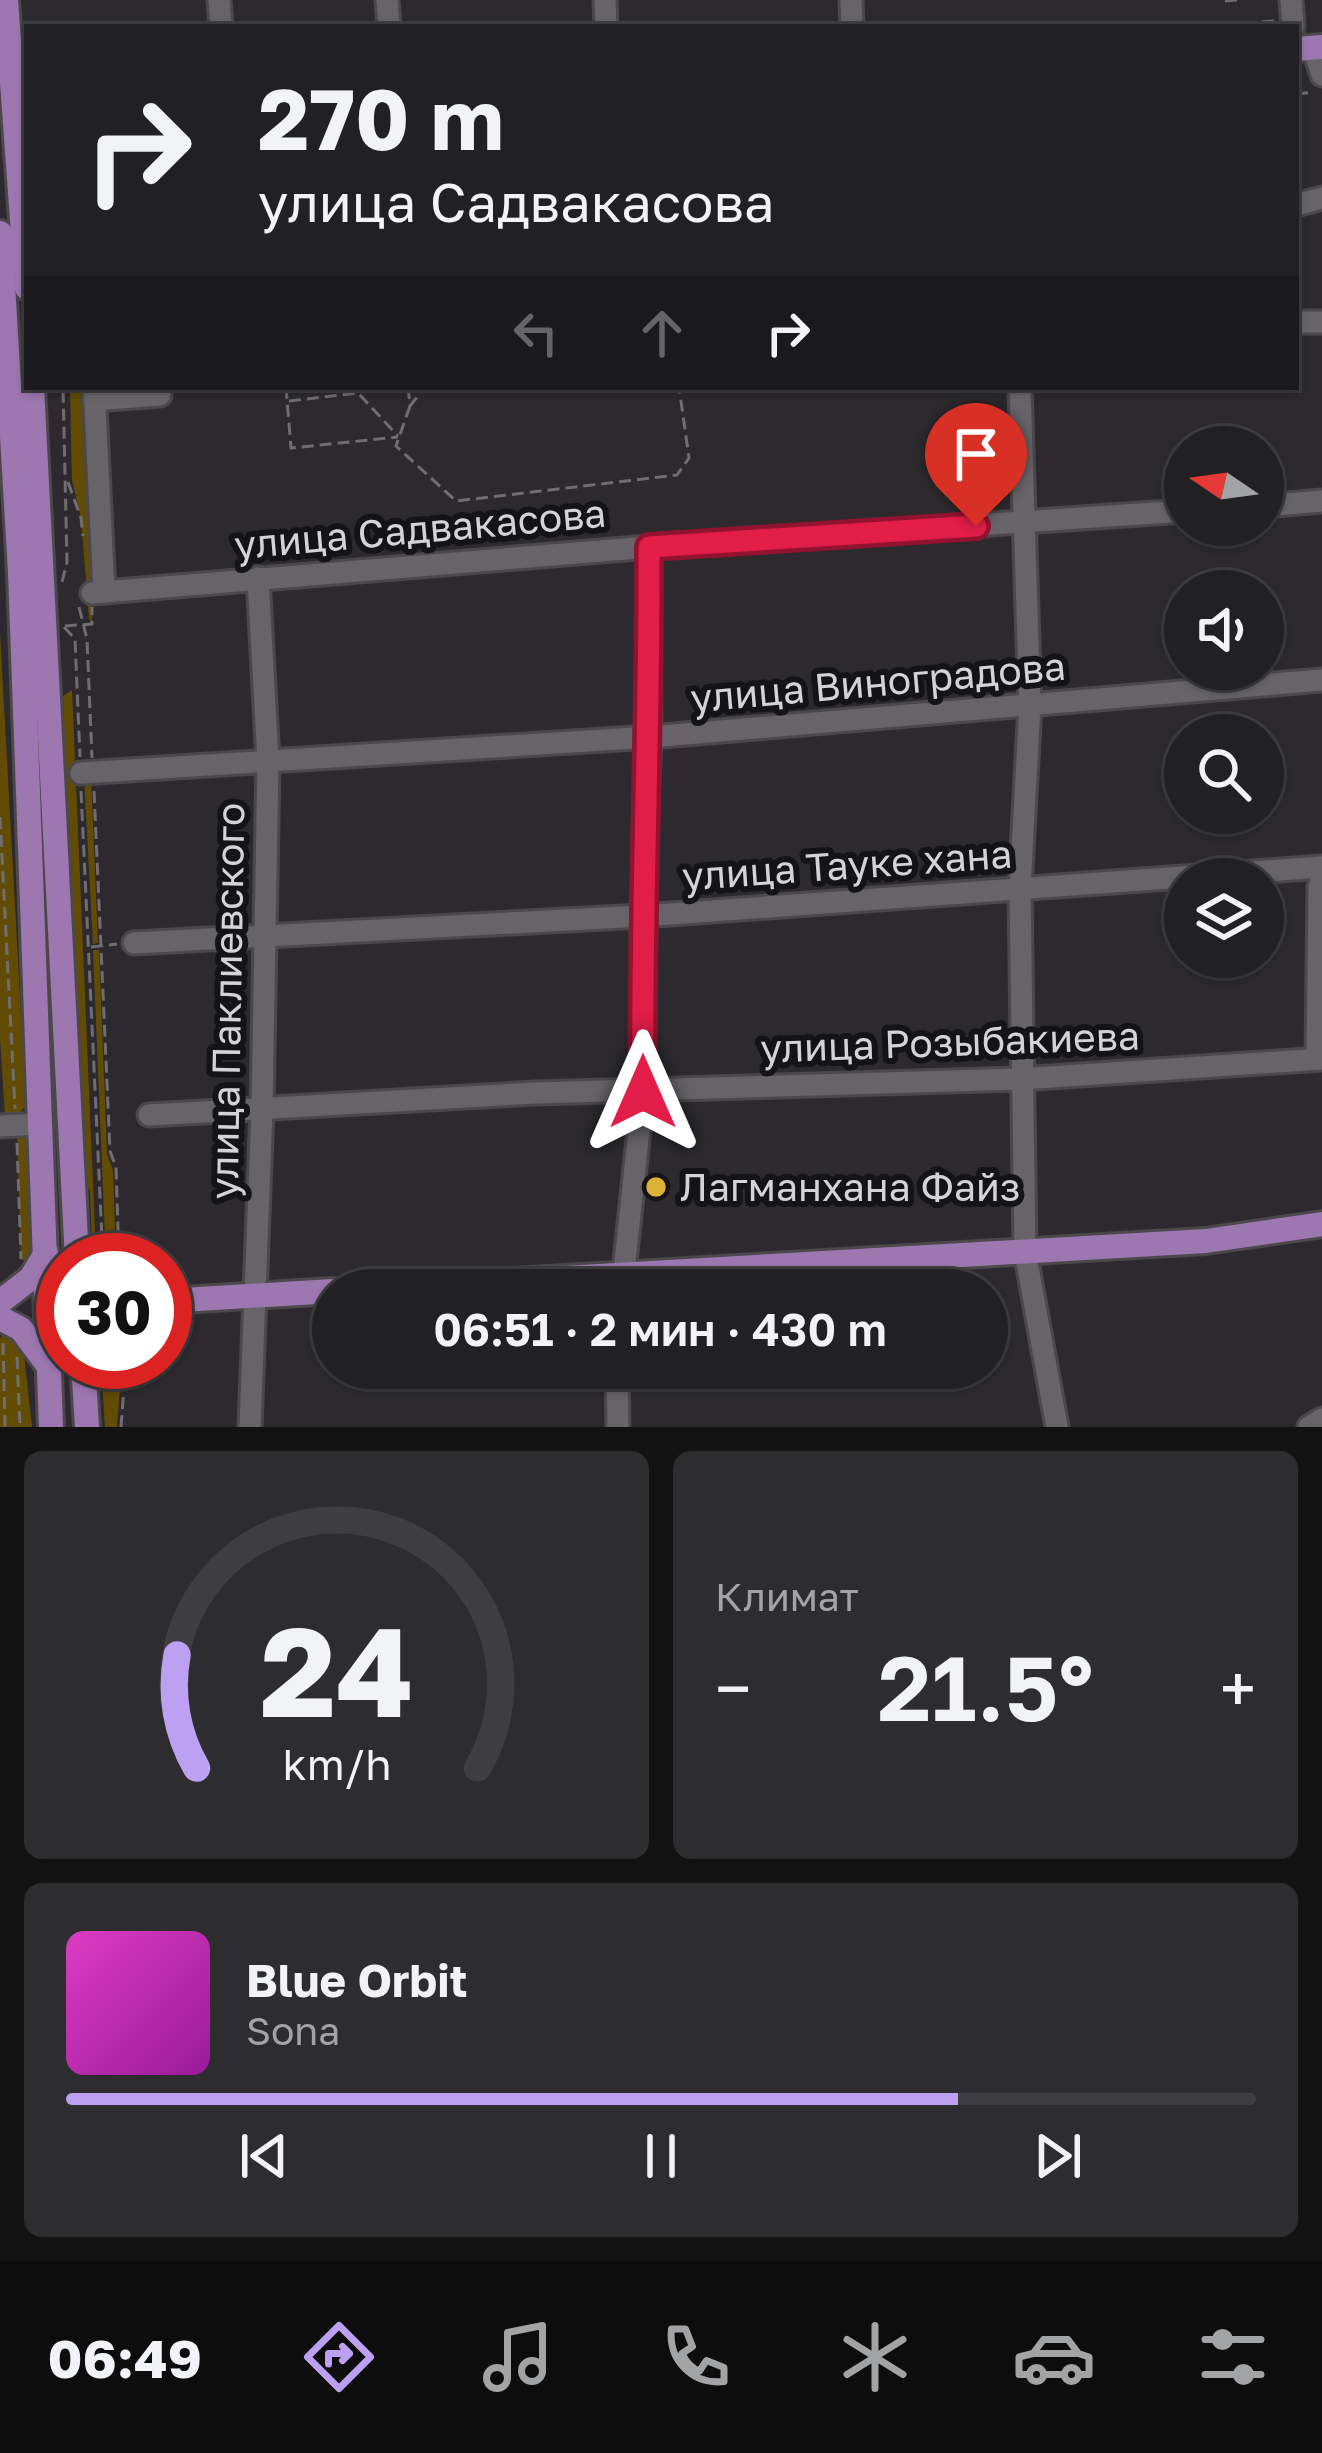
<!DOCTYPE html>
<html lang="ru">
<meta charset="utf-8">
<style>
body{margin:0;font-family:"Golos Text",sans-serif;background:#2d2d2f;color:#f1f3f6;height:100vh;display:flex;flex-direction:column;font-size:45px;white-space:nowrap}
*{box-sizing:border-box;margin:0}
p{font-size:39px;color:#a2a3a5}
.icon{flex:none;width:66px;height:66px;fill:none;stroke:currentColor;stroke-width:2;stroke-linecap:round;stroke-linejoin:round}
.map{position:relative;height:1427px;overflow:hidden}
.drawer{display:flex;flex-direction:column;gap:24px;padding:24px;background:#121213;flex:1}
.drawer>*{flex:none}
.top-card{position:absolute;left:24px;top:24px;width:1275px;height:366px;border-radius:0px;box-shadow:0 3px 9px #0004,0 0 0 3px #3e3e40;background:#212022;color:#f1f3f6;overflow:hidden}
.needle{width:78px;rotate:283deg}
.buttons{position:absolute;left:1164px;top:426px;display:grid;gap:24px}
.buttons a{display:grid;place-items:center;width:120px;height:120px;border-radius:50%;background:#212022;box-shadow:0 3px 9px #0004,0 0 0 3px #3e3e40;font-size:60px}
.speed{position:absolute;left:36px;top:1233px;display:flex;gap:24px;font-size:60px;font-weight:700;text-align:center}
.speed>*{display:grid;place-content:center;width:156px;height:156px;border-radius:50%;background:#212022;box-shadow:0 3px 9px #0004,0 0 0 3px #3e3e40;line-height:1}
.speed .limit{border:18px solid #d22;background:#fff;color:#111}
.pin{position:absolute;display:grid;place-items:center;width:102px;height:102px;color:#fff;margin:-123px -51px;border-radius:50% 50% 50% 0;rotate:-45deg;box-shadow:0 0 12px #0007}
.pin .icon{rotate:45deg}
.me{position:absolute;width:132px;margin:-66px;rotate:0deg;stroke-linejoin:round;filter:drop-shadow(0 0 9px #0008)}
.turn{display:flex;align-items:center;gap:42px;height:252px;padding:0 36px;font-size:54px}
.turn .icon{width:156px;height:156px;stroke-width:2.5}
.turn b{display:block;font-size:84px;line-height:102px}
.lanes{display:flex;align-items:center;height:114px;padding:0 36px;background:#0003;justify-content:center;gap:60px;direction:ltr}
.lanes .off{opacity:.35}
.big{font-size:90px;font-weight:600;line-height:1.1}
.drawer .widget{flex:1;display:flex;flex-direction:column;justify-content:center;gap:18px;min-width:0;padding:0 42px;border-radius:18px;background:#2d2d2f}
.drawer .dial{align-items:center;gap:0}
.dial svg{height:312px;overflow:visible;fill:none;stroke:#3e3e40;stroke-width:7;stroke-linecap:round;text-anchor:middle}
.dial text{fill:#f1f3f6;stroke:none}
.song{display:flex;align-items:center;gap:36px}
.cover{width:144px;height:144px;border-radius:18px;background:linear-gradient(135deg,hsl(310 70% 55%),hsl(300 70% 35%))}
.played{height:12px;border-radius:6px;background:linear-gradient(90deg,#bca0f2 75%,#3e3e40 75%)}
.keys{display:flex;justify-content:space-around;direction:ltr}
.heat{display:flex;justify-content:space-between;align-items:center;font-size:66px;direction:ltr}
.drawer .tiles{flex:1;display:grid;gap:24px;grid-template-columns:1fr 1fr}
.widget:last-child{grid-column:span 2}
.trip{position:absolute;left:312px;top:1269px;width:696px;height:120px;border-radius:60px;background:#212022;box-shadow:0 3px 9px #0004,0 0 0 3px #3e3e40;font-weight:600;line-height:120px;text-align:center}
.tabs{display:flex;height:192px;justify-content:space-around;align-items:center;background:#0d0d0e;color:#a2a3a5}
.tabs .icon{width:84px;height:84px}
.tabs .on{color:#bca0f2}
.tabs b{font-size:54px;color:#f1f3f6}
.map>svg:first-child{display:block}
.green{fill:#624c04}
.lines{fill:none;stroke-linecap:round;stroke-linejoin:round}
.minor-casing{stroke:#4b484c;stroke-width:27}
.major-casing{stroke:#4b484c;stroke-width:30}
.path{stroke:#6f6d71;stroke-width:3;stroke-dasharray:12 6;stroke-linecap:butt}
.minor{stroke:#676469;stroke-width:21}
.major{stroke:#9c77b0;stroke-width:24}
.route-casing{stroke:#92132f;stroke-width:30}
.route{stroke:#e11d48;stroke-width:21}
.poi-dot{fill:#ddb133;stroke:#141315;stroke-width:4.5}
.labels{text-anchor:middle;stroke-width:12;stroke-linejoin:round;paint-order:stroke}
.street-label{font-size:39px;fill:#d5d3d6;stroke:#141315}
.poi-label{font-size:39px;fill:#d5d3d6;stroke:#141315;text-anchor:start}
</style>
<div class="map">
<svg width="1322" height="1427" viewBox="0 0 1322 1427">
<rect width="100%" height="100%" fill="#2c2a2e"/>
<g class="green">
<path d="M 70,387 L 87,387 L 96,592 L 92,593 L 92,624 L 89,618 L 81,518 L 72,480 Z"/>
<path d="M 0,633 L 26,1105 L 16,1118 L 5,1117 L 0,1038 Z"/>
<path d="M 72,690 L 96,1254 L 98,1260 L 92,1253 L 90,1191 L 78,1168 L 63,696 Z"/>
<path d="M 91,776 L 98,943 L 93,944 L 84,777 Z"/>
<path d="M 93,950 L 99,950 L 107,1154 L 113,1170 L 116,1260 L 106,1260 Z"/>
<path d="M 17,1131 L 30,1136 L 33,1244 L 28,1260 L 21,1260 Z"/>
<path d="M 5,1334 L 23,1345 L 32,1427 L 0,1427 L 0,1338 Z"/>
<path d="M 122,1362 L 117,1427 L 105,1427 L 101,1365 Z"/>
</g>
<g class="lines">
<g class="minor-casing">
<g id="minor">
<path d="M 219,0 L 221,27"/>
<path d="M 387,0 L 389,27"/>
<path d="M 605,0 L 606,27"/>
<path d="M 851,0 L 852,27"/>
<path d="M 1291,0 L 1293,27"/>
<path d="M 1313,48 L 1322,75"/>
<path d="M 1296,205 L 1322,198"/>
<path d="M 1296,322 L 1322,322"/>
<path d="M 94,387 L 104,592"/>
<path d="M 1020,387 L 1030,705 L 1020,888 L 1025,1251 L 1057,1427"/>
<path d="M 94,400 L 160,395"/>
<path d="M 1263,506 L 1322,501"/>
<path d="M 92,593 L 649,547 L 1185,511"/>
<path d="M 81,773 L 650,737 L 1322,680"/>
<path d="M 134,943 L 642,916 L 1322,867"/>
<path d="M 1317,1059 L 1319,887 L 1322,880"/>
<path d="M 149,1115 L 535,1093 L 1020,1079 L 1322,1059"/>
<path d="M 0,1126 L 41,1124"/>
<path d="M 622,1290 L 643,1092 L 642,916 L 650,737 L 649,547"/>
<path d="M 617,1368 L 618,1427"/>
<path d="M 250,1427 L 262,1109 L 268,761 L 258,578"/>
<path d="M 1309,1427 L 1322,1419"/>
</g>
</g>
<g class="major-casing">
<g id="major">
<path d="M 6,0 L 27,288"/>
<path d="M 1296,49 L 1322,47"/>
<path d="M 0,233 L 20,572 L 51,1427"/>
<path d="M 32,387 L 77,1260"/>
<path d="M 356,1290 L 1206,1241 L 1322,1224"/>
<path d="M 165,1301 L 333,1291"/>
<path d="M 0,1302 L 31,1278 L 46,1253"/>
<path d="M 0,1318 L 21,1329 L 50,1368"/>
<path d="M 83,1362 L 87,1427"/>
</g>
</g>
<g class="path">
<path d="M 1225,1 L 1237,0"/>
<path d="M 1190,27 L 1274,21"/>
<path d="M 1296,94 L 1314,92"/>
<path d="M 286,387 L 291,448 L 398,437"/>
<path d="M 408,387 L 410,406 L 425,387"/>
<path d="M 289,401 L 358,393 L 398,436"/>
<path d="M 410,406 L 396,446 L 456,501 L 677,475 L 689,458 L 679,387"/>
<path d="M 68,482 L 81,518 L 83,536"/>
<path d="M 62,582 L 67,562 L 63,387"/>
<path d="M 79,607 L 87,639 L 92,758"/>
<path d="M 65,626 L 92,624 L 92,607"/>
<path d="M 64,627 L 75,639 L 80,757"/>
<path d="M 81,791 L 103,1260"/>
<path d="M 94,791 L 110,1151 L 116,1167 L 119,1260"/>
<path d="M 0,817 L 15,1109"/>
<path d="M 91,947 L 117,944"/>
<path d="M 17,1143 L 21,1259"/>
<path d="M 3,1343 L 5,1427"/>
<path d="M 17,1357 L 20,1427"/>
<path d="M 121,1427 L 126,1362"/>
</g>
<use href="#minor" class="minor"/>
<use href="#major" class="major"/>
</g>
<g class="lines">
<g class="route-casing">
<path id="route" d="M 643,1092 C 641,910 650,729 649,547 L 976,526"/>
</g>
<use href="#route" class="route"/>
</g>
<circle class="poi-dot" cx="656" cy="1187" r="12"/>
<g class="labels">
<g class="street-label">
<text transform="translate(420 529) rotate(-5)" y="14">улица Садвакасова</text>
<text transform="translate(878 682) rotate(-5)" y="14">улица Виноградова</text>
<text transform="translate(847 865) rotate(-4)" y="14">улица Тауке хана</text>
<text transform="translate(227 1001) rotate(-89)" y="14">улица Паклиевского</text>
<text transform="translate(950 1042) rotate(-2)" y="14">улица Розыбакиева</text>
</g>
<g class="poi-label">
<text x="680" y="1201">Лагманхана Файз</text>
</g>
</g>
</svg>
<div class="buttons">
<a><svg class="needle" viewBox="-14 -14 28 28"><path d="M0-13l5 13h-10z" fill="#e53935"/><path d="M0 13l5-13h-10z" fill="#a2a3a5"/></svg></a>
<a><svg class="icon" aria-label="sound" viewBox="0 0 24 24"><path d="M4 9h4l5-4v14l-5-4H4zM17 9q2 3 0 6"/></svg></a>
<a><svg class="icon" aria-label="search" viewBox="0 0 24 24"><circle cx="10" cy="10" r="6"/><path d="M15 15l6 6"/></svg></a>
<a><svg class="icon" aria-label="layers" viewBox="0 0 24 24"><path d="M12 4l9 5-9 5-9-5zM3 14l9 5 9-5"/></svg></a>
</div>
<div class="speed"><div class="limit">30</div></div>
<div class="pin" style="left:976px;top:526px;background:#d93025"><svg class="icon" aria-label="arrive" viewBox="0 0 24 24"><path d="M6 21V4h12l-3 4 3 4H6"/></svg></div>
<svg class="me" style="left:643px;top:1092px" viewBox="-20 -20 40 40"><path d="M0-17L14 15 0 8-14 15z" fill="#e11d48" stroke="#fff" stroke-width="4"/></svg>
<div class="trip">06:51 · 2 мин · 430 m</div>
<div class="top-card">
<div class="turn"><svg class="icon" aria-label="right" viewBox="0 0 24 24"><path d="M7 20v-9h11M14 6l5 5-5 5"/></svg><div><b>270 m</b>улица Садвакасова</div></div>
<div class="lanes"><svg class="icon off" aria-label="left" viewBox="0 0 24 24"><path d="M17 20v-9H6M10 6l-5 5 5 5"/></svg><svg class="icon off" aria-label="ahead" viewBox="0 0 24 24"><path d="M12 20V5M6 11l6-6 6 6"/></svg><svg class="icon" aria-label="right" viewBox="0 0 24 24"><path d="M7 20v-9h11M14 6l5 5-5 5"/></svg></div>
</div>
</div>
<section class="drawer">
<div class="tiles">
<div class="widget dial"><svg viewBox="0 0 100 80">
<path d="M14 69A42 42 0 1 1 86 69"/>
<path d="M14 69A42 42 0 0 1 9 40" stroke="#bca0f2"/>
<text x="50" y="56" font-size="32" font-weight="700">24</text>
<text x="50" y="72" font-size="11">km/h</text>
</svg></div>
<div class="widget"><p>Климат</p>
<div class="heat"><a>−</a><b class="big">21.5°</b><a>+</a></div>
</div>
<div class="widget">
<div class="song"><i class="cover"></i><div><b>Blue Orbit</b><p>Sona</p></div></div>
<div class="played"></div>
<div class="keys"><svg class="icon" aria-label="previous" viewBox="0 0 24 24"><path d="M18 5L8 12l10 7zM5 5v14"/></svg><svg class="icon" aria-label="pause" viewBox="0 0 24 24"><path d="M8 5v14M16 5v14"/></svg><svg class="icon" aria-label="next" viewBox="0 0 24 24"><path d="M6 5l10 7-10 7zM19 5v14"/></svg></div>
</div>
</div>
</section>
<nav class="tabs">
<b>06:49</b>
<svg class="icon on" aria-label="directions" viewBox="0 0 24 24"><path d="M12 3l9 9-9 9-9-9zM9 14v-3h6M13 9l2 2-2 2"/></svg>
<svg class="icon" aria-label="music" viewBox="0 0 24 24"><path d="M9 18V5l10-2v13"/><circle cx="6" cy="18" r="3"/><circle cx="16" cy="16" r="3"/></svg>
<svg class="icon" aria-label="phone" viewBox="0 0 24 24"><path d="M5 4h4l2 5-3 2q2 4 5 5l2-3 5 2v4C11 20 4 13 5 4z"/></svg>
<svg class="icon" aria-label="climate" viewBox="0 0 24 24"><path d="M12 3v18M4 7l16 10M4 17L20 7"/></svg>
<svg class="icon" aria-label="car" viewBox="0 0 24 24"><path d="M5 17H2v-5l4-1 3-4h7l3 4 3 1v5h-3M9 17h6M6 11h13"/><circle cx="7" cy="17" r="2"/><circle cx="17" cy="17" r="2"/></svg>
<svg class="icon" aria-label="filters" viewBox="0 0 24 24"><path d="M4 7h16M4 17h16"/><circle cx="9" cy="7" r="2"/><circle cx="15" cy="17" r="2"/></svg>
</nav>
